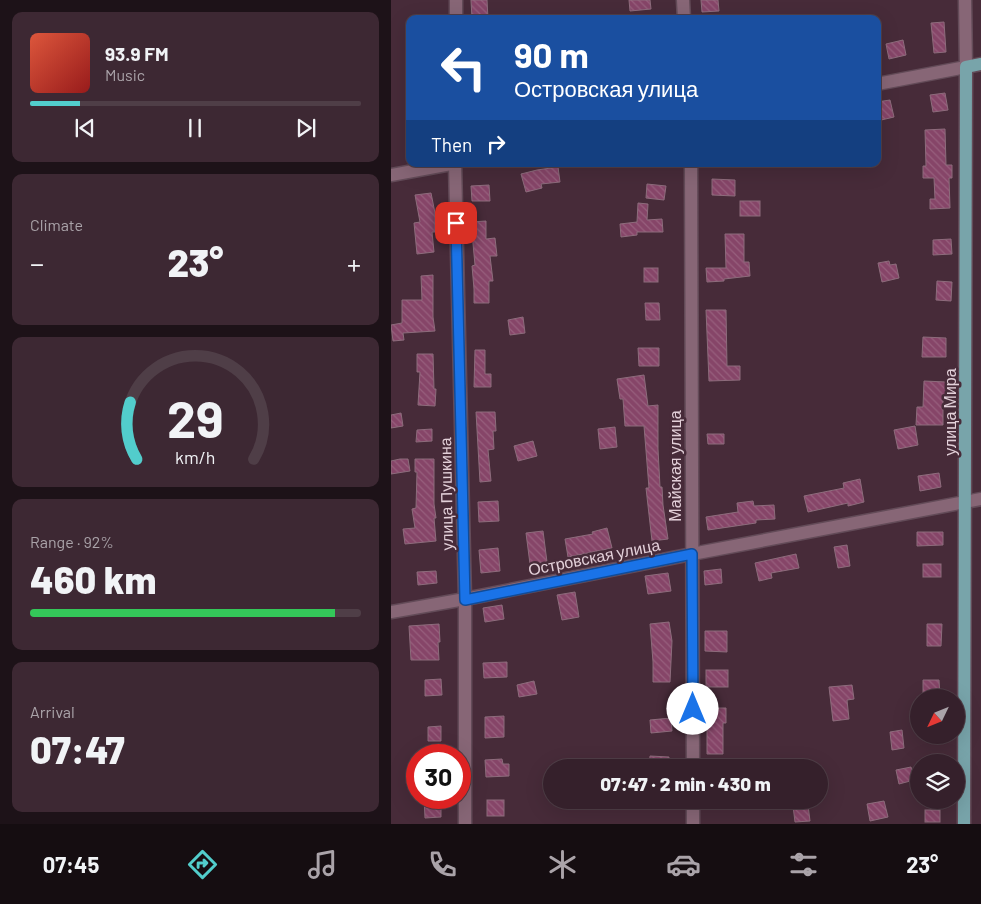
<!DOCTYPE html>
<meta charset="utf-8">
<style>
body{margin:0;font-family:Barlow,sans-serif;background:#3d2833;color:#f1f3f6;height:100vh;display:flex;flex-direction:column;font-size:19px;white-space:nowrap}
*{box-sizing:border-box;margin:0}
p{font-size:16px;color:#aaa3a9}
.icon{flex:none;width:28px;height:28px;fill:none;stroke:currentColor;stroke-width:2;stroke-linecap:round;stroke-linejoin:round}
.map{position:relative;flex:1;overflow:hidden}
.details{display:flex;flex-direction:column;gap:12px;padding:12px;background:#1d1218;width:391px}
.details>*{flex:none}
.hud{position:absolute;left:15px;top:15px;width:475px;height:152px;border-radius:10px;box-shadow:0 5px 20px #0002,0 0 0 1px #4f3e47;background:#1a4fa0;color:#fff;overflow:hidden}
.needle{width:32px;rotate:227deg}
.tools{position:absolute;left:519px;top:689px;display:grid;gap:10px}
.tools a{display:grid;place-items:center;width:55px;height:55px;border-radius:50%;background:#35202b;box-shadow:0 5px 20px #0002,0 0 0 1px #4f3e47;font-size:25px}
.speed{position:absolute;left:15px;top:744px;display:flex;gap:10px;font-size:25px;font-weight:700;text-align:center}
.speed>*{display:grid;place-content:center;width:65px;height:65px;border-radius:50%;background:#35202b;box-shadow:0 5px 20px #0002,0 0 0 1px #4f3e47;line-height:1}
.speed .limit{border:8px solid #d22;background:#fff;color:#111}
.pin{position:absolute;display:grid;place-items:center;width:42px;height:42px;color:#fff;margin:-21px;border-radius:10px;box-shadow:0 2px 8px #0006}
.me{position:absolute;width:55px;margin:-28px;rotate:0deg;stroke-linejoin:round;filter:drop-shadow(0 0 4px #0008)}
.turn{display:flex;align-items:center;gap:18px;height:105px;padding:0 25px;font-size:22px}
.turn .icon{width:65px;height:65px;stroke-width:2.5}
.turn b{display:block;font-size:35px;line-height:42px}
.then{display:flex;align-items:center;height:48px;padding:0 25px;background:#0003;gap:10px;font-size:19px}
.big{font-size:38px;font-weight:800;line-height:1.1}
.details .card{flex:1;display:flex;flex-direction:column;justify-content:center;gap:8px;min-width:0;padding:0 18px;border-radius:10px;background:#3d2833}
.details .dial{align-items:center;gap:0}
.dial svg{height:130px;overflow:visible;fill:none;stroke:#4f3e47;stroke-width:7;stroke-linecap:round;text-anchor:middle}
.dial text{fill:#f1f3f6;stroke:none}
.song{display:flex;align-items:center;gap:15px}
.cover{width:60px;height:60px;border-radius:8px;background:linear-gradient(135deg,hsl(10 70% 55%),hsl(0 70% 35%))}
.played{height:5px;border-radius:2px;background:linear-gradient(90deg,#52cdcc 15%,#4f3e47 15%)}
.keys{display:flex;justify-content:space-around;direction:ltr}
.heat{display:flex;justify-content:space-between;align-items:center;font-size:28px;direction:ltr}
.charge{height:8px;border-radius:4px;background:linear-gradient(90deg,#34c759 92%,#4f3e47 0)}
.trip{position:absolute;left:152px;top:759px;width:285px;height:50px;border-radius:25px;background:#35202b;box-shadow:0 5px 20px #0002,0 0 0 1px #4f3e47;font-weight:800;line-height:50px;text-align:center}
.dock{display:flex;height:80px;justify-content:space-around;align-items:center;background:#150d11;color:#aaa3a9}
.dock .icon{width:35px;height:35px}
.dock .current{color:#52cdcc}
.dock b{font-size:22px;color:#f1f3f6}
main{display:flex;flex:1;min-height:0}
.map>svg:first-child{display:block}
.building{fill:url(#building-back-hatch);stroke:#8d6c7c}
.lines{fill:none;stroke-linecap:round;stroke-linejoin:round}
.minor-casing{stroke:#634b58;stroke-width:15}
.major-casing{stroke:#634b58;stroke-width:15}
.minor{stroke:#876676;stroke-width:12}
.major{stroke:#78a4aa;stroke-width:12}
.route-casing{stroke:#114b97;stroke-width:12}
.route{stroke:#1a73e8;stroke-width:9}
.labels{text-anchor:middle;stroke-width:5;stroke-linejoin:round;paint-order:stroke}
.street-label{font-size:16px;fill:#e3d0d9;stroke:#472b39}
</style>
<main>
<section class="details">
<div class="card">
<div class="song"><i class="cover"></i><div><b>93.9 FM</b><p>Music</p></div></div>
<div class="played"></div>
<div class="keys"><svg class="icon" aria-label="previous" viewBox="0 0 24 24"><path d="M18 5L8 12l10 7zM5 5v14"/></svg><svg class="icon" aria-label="pause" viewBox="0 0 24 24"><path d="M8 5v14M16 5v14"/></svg><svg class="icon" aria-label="next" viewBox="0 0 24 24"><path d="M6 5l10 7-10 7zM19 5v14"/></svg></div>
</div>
<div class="card"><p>Climate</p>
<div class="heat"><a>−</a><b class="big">23°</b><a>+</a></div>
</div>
<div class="card dial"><svg viewBox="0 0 100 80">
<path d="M14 69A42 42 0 1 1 86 69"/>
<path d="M14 69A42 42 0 0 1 10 34" stroke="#52cdcc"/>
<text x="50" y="56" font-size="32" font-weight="700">29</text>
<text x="50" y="72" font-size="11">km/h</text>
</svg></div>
<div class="card"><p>Range · 92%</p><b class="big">460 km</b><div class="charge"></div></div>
<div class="card"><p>Arrival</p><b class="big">07:47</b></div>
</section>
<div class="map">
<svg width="590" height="824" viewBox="0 0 590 824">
<defs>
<pattern id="building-back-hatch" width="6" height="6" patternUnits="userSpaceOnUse" patternTransform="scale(1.25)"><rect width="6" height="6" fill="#864568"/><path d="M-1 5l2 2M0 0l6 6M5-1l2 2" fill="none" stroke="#975f7d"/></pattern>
</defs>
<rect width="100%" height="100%" fill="#472b39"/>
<g class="building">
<path d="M 80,0 L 96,0 L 97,19 L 81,19 Z"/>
<path d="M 238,0 L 259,0 L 260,9 L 239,11 Z"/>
<path d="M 310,0 L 327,0 L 328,11 L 311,12 Z"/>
<path d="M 553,22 L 555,52 L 543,53 L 540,23 Z"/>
<path d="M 512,40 L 515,55 L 498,59 L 495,44 Z"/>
<path d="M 554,93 L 557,110 L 542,112 L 539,95 Z"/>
<path d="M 499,100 L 503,117 L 486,121 L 486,102 Z"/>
<path d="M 554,129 L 555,165 L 561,165 L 561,178 L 558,178 L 559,208 L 539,209 L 539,199 L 544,199 L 543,178 L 532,178 L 532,166 L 535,166 L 534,130 Z"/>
<path d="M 167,167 L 169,182 L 150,184 L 151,188 L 135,192 L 130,174 L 146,170 Z"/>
<path d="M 321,179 L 344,180 L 344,196 L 321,195 Z"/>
<path d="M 256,184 L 275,186 L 273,200 L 255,198 Z"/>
<path d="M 98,185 L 99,201 L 81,201 L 80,186 Z"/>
<path d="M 40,193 L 44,213 L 44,232 L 41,232 L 43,252 L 26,254 L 23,223 L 29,222 L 24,195 Z"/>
<rect x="349" y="201" width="20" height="15"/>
<path d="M 247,203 L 257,204 L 256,220 L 271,219 L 272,232 L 246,232 L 246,235 L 230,237 L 229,224 L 246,222 Z"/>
<path d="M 95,221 L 95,239 L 104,238 L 106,256 L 99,256 L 102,281 L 98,281 L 98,303 L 83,303 L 83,289 L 81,266 L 84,265 L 80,222 Z"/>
<path d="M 334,234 L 353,234 L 353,262 L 358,262 L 359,276 L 333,279 L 333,281 L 316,282 L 315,268 L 335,268 Z"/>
<path d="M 560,239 L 561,254 L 542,255 L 542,240 Z"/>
<path d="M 498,261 L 499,265 L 505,264 L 508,278 L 491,282 L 487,263 Z"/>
<rect x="253" y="268" width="14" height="14"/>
<path d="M 42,275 L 42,317 L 44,331 L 12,333 L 13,340 L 2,341 L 0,325 L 11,323 L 11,300 L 31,300 L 30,276 Z"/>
<path d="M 546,281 L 561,282 L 560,301 L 545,300 Z"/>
<path d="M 254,303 L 268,303 L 269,320 L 255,320 Z"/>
<path d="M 315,310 L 335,310 L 336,366 L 349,366 L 349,380 L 318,381 Z"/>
<path d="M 132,317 L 134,333 L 119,335 L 117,320 Z"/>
<path d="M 532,337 L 555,338 L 555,357 L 531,357 Z"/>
<path d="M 247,348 L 268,348 L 268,366 L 248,366 Z"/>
<path d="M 84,350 L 94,350 L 94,374 L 100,374 L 100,387 L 83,387 Z"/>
<path d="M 26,354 L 42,354 L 43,389 L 45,389 L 44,406 L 27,405 L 29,372 L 26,372 Z"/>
<path d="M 253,375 L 257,406 L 267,405 L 267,449 L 269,487 L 271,487 L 272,505 L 277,539 L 261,541 L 255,488 L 258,488 L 253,426 L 234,426 L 232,399 L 229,399 L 226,379 Z"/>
<path d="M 533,381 L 555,382 L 554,400 L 552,400 L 552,425 L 525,425 L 526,407 L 532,407 Z"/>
<path d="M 85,412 L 104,412 L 105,431 L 102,431 L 103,449 L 97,450 L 100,481 L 89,482 Z"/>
<path d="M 10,413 L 12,426 L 0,428 L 0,415 Z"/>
<path d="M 524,426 L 527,445 L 507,449 L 503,430 Z"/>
<path d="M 224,427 L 226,447 L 209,449 L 207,429 Z"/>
<path d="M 41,429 L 41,441 L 25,442 L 26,430 Z"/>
<path d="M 316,434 L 333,434 L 333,444 L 317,444 Z"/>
<path d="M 142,441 L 146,456 L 127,461 L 123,446 Z"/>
<path d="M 9,459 L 17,459 L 19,471 L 0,474 L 0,461 Z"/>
<path d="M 24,459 L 43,459 L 43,504 L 45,518 L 43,518 L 45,541 L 14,544 L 12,529 L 24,528 L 21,509 L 25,508 L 26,472 L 24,472 Z"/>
<path d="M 548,473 L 550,487 L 529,491 L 527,476 Z"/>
<path d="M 469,479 L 473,502 L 457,506 L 457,503 L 417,512 L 413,496 L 453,488 L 452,483 Z"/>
<path d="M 107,501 L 108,521 L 88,522 L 87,502 Z"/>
<path d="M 362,501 L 363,506 L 383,505 L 384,519 L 365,520 L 365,523 L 317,530 L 315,517 L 347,512 L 346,503 Z"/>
<path d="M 216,528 L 221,548 L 177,557 L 174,539 L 202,534 L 201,532 Z"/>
<path d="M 152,531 L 156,562 L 139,564 L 135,533 Z"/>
<path d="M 526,532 L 552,532 L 552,545 L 526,546 Z"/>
<path d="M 456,545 L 459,566 L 447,568 L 443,547 Z"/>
<path d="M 107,548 L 109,571 L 90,573 L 88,550 Z"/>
<path d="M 405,554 L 408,568 L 380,573 L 381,578 L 368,581 L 364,563 Z"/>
<rect x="532" y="564" width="18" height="13"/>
<path d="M 330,569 L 331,583 L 314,585 L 313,571 Z"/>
<path d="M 45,571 L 46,583 L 27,585 L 26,572 Z"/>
<path d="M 277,573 L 280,591 L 257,594 L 254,576 Z"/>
<path d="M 184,592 L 188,617 L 171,620 L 166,595 Z"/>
<path d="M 111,605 L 113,619 L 94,622 L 92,608 Z"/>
<path d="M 278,622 L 281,641 L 279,682 L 262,682 L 262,662 L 259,624 Z"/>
<path d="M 48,624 L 49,642 L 47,642 L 48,660 L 20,660 L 18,626 Z"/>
<path d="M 536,624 L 551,624 L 550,646 L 536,646 Z"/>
<path d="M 314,631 L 336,631 L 336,652 L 314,651 Z"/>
<path d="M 116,662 L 116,677 L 93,678 L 92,663 Z"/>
<rect x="315" y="670" width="22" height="17"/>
<path d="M 50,679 L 51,695 L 34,696 L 34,680 Z"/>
<path d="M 532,680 L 548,680 L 549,698 L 532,698 Z"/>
<path d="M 143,681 L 146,694 L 128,697 L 126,685 Z"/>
<path d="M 461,685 L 463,699 L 456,700 L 458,719 L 442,721 L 438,687 Z"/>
<path d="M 316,708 L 335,708 L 335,723 L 332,723 L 332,754 L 316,754 Z"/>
<path d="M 113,716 L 113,737 L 94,738 L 94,717 Z"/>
<path d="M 280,718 L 281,731 L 260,733 L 259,720 Z"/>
<path d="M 50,726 L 50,741 L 37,741 L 37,727 Z"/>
<path d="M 511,730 L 513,748 L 501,750 L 499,732 Z"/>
<path d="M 259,756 L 278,757 L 277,768 L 258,768 Z"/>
<path d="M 111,759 L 112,764 L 118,764 L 118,776 L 95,777 L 94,760 Z"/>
<path d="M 520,767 L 523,780 L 508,784 L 505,770 Z"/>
<path d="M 33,798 L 50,798 L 50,817 L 34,818 Z"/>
<rect x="96" y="800" width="17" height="16"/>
<path d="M 493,801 L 497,817 L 479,821 L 476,804 Z"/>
<path d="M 417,805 L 419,821 L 404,822 L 402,806 Z"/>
<rect x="534" y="810" width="15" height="12"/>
</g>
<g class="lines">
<g class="minor-casing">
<g id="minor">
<path d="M 292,0 L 293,19"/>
<path d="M 65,19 L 65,0"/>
<path d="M 486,84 L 575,67 L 574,0"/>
<path d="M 64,164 L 74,599 L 74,824"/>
<path d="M 300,164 L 302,768"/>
<path d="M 0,175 L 60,164"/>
<path d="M 0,612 L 74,599 L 301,554 L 590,499"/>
<path d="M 302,800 L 302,824"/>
</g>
</g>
<g class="major-casing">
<path id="major" d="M 573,824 L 575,67 L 590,64"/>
</g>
<use href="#minor" class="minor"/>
<use href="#major" class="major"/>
</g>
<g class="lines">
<g class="route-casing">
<path id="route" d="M 65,223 L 74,600 L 301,554 L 302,709"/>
</g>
<use href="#route" class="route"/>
</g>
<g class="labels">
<g class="street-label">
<text transform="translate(559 412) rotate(-90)" y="6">улица Мира</text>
<text transform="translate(284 466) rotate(-90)" y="6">Майская улица</text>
<text transform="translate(55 494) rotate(-91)" y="6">улица Пушкина</text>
<text transform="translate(203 557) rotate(-11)" y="6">Островская улица</text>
</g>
</g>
</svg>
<div class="tools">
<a><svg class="needle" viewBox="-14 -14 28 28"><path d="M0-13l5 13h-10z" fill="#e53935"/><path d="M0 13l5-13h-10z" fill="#aaa3a9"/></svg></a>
<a><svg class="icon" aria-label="layers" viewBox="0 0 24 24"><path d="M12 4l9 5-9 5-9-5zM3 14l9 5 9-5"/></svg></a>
</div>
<div class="speed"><div class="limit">30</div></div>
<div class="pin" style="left:65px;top:223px;background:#d93025"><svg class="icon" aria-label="arrive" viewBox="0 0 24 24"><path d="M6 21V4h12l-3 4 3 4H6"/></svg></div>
<svg class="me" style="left:302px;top:709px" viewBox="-20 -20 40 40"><circle r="19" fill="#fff"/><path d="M0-13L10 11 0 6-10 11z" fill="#1a73e8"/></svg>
<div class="trip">07:47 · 2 min · 430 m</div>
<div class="hud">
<div class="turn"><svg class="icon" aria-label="left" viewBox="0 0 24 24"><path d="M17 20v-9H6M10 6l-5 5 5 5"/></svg><div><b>90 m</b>Островская улица</div></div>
<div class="then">Then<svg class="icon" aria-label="right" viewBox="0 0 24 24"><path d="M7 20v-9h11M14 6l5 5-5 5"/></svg></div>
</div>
</div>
</main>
<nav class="dock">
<b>07:45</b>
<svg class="icon current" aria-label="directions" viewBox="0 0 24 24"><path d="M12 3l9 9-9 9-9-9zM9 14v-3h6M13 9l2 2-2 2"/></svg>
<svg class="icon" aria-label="music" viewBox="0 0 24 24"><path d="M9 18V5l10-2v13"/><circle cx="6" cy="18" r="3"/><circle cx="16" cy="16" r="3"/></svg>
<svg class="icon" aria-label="phone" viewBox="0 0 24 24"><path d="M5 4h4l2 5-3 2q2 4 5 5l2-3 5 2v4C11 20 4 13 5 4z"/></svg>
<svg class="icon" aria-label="climate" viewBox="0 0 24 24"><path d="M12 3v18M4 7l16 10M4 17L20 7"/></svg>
<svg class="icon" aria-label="car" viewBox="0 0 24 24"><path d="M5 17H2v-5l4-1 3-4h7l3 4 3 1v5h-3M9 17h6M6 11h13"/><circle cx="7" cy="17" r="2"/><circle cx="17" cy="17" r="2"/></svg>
<svg class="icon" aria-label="filters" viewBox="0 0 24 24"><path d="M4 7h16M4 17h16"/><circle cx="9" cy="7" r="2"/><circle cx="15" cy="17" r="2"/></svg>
<b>23°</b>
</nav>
